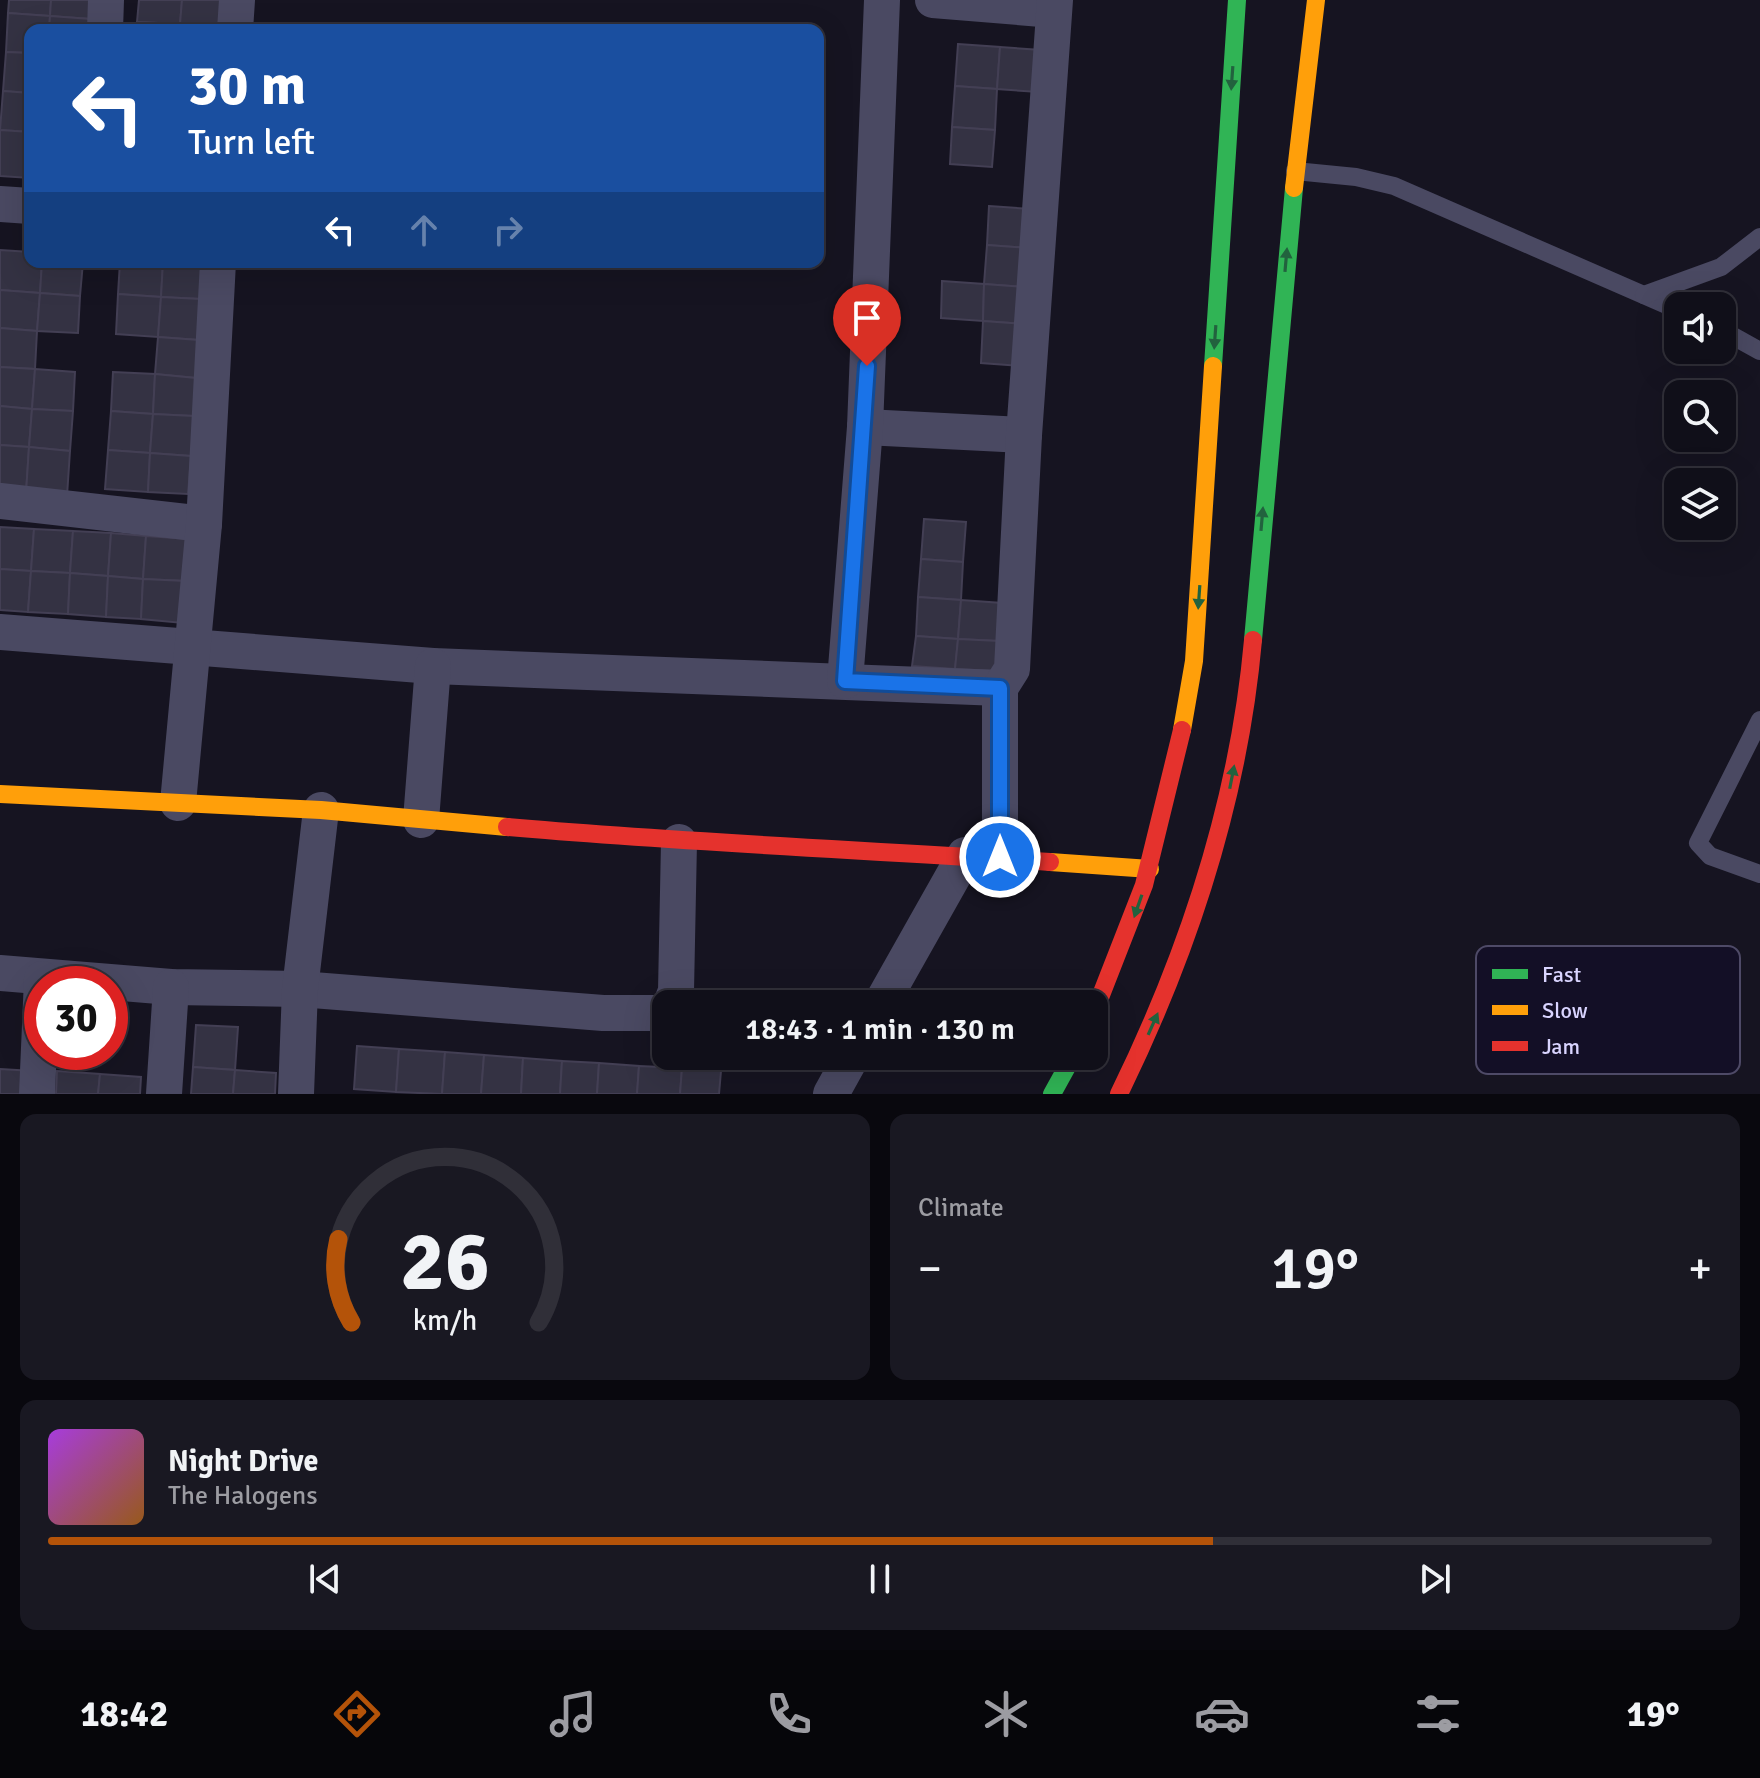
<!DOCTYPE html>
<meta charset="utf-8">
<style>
body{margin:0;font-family:Signika,sans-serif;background:#191822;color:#f1f3f6;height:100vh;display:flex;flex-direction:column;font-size:30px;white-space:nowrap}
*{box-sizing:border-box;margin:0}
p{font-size:26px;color:#9c9ca2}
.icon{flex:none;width:44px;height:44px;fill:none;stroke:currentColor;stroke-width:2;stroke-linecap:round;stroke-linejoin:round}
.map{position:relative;height:1094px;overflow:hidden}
.details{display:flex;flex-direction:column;gap:20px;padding:20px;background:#09080e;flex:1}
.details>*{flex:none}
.guide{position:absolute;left:24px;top:24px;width:800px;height:244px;border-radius:16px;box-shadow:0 8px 32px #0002,0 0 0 2px #302f38;background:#1a4fa0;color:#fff;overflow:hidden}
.buttons{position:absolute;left:1664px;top:292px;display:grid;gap:16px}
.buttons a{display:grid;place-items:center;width:72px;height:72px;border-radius:16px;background:#100f19;box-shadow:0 8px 32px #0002,0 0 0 2px #302f38;font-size:40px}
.speed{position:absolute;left:24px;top:966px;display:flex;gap:16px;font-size:40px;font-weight:700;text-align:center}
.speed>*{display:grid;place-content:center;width:104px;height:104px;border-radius:50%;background:#100f19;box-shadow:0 8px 32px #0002,0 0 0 2px #302f38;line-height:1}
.speed .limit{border:12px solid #d22;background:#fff;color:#111}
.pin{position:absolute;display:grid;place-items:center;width:68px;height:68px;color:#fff;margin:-82px -34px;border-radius:50% 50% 50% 0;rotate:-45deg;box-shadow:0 0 8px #0007}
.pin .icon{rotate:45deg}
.me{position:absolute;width:88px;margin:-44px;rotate:0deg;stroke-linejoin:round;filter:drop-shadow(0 0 6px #0008)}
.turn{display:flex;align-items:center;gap:28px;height:168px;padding:0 32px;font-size:36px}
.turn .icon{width:104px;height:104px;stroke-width:2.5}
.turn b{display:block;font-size:56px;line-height:68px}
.lanes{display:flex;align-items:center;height:76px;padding:0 32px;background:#0003;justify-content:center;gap:40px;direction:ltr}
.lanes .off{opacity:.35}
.big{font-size:60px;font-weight:600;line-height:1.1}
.details .tile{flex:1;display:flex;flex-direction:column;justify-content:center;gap:12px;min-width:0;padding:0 28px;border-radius:16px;background:#191822}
.details .dial{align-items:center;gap:0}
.dial svg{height:208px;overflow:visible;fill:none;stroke:#302f38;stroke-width:7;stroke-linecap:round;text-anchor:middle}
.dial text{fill:#f1f3f6;stroke:none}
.song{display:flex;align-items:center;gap:24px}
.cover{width:96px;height:96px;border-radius:12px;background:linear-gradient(135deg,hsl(280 70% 55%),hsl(30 70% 35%))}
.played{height:8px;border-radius:4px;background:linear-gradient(90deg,#b45309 70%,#302f38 70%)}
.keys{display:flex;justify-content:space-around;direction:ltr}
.heat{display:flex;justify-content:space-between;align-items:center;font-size:44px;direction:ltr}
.details .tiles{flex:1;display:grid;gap:20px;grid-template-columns:1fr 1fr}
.tile:last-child{grid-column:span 2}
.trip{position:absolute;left:652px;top:990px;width:456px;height:80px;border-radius:16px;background:#100f19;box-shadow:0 8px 32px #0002,0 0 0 2px #302f38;font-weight:600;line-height:80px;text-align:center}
.tabs{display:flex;height:128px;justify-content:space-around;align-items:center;background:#06060a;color:#9c9ca2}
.tabs .icon{width:56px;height:56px}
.tabs .active{color:#b45309}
.tabs b{font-size:36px;color:#f1f3f6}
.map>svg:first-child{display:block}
.building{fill:#343243;stroke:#433f54;stroke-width:2}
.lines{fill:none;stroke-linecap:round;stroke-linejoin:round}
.lane{stroke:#4a4962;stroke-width:18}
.street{stroke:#4a4962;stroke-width:36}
.fast{stroke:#30b455;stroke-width:18}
.slow{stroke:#ff9f0a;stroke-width:18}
.jam{stroke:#e5322d;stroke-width:18}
.oneway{fill:#22623e}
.route-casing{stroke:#114b97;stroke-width:20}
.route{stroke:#1a73e8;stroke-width:14}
.key{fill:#130f26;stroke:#4e4a67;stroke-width:2}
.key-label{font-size:22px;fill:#d9d4ff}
</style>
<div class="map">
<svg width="1760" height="1094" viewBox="0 0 1760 1094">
<rect width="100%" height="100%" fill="#161421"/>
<g class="building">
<path d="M 9,0 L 51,0 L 50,16 L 8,13 Z"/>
<path d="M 51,0 L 93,0 L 91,19 L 50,16 Z"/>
<path d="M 139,0 L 182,0 L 180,24 L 137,22 Z"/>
<path d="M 182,0 L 222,0 L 220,28 L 180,24 Z"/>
<path d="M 8,13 L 50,16 L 49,30 L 30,30 L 30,53 L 6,52 Z"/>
<path d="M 50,16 L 91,19 L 91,30 L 49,30 Z"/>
<path d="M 137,22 L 180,24 L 179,30 L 137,30 Z"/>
<path d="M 958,44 L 1000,47 L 997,89 L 955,86 Z"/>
<path d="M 1000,47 L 1041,50 L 1038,92 L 997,89 Z"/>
<path d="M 6,52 L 30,53 L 30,93 L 3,91 Z"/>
<path d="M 955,86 L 997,89 L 995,130 L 952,127 Z"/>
<path d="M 3,91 L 30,93 L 30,132 L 0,130 Z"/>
<path d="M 952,127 L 995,130 L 992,167 L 950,164 Z"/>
<path d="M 0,130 L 30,132 L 30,178 L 0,176 Z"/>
<path d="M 989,206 L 1030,209 L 1028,248 L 987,245 Z"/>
<path d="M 987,245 L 1028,248 L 1025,287 L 984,284 Z"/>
<path d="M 0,250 L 30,252 L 30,262 L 42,262 L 40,293 L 0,290 Z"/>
<path d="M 42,262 L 83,262 L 80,296 L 40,293 Z"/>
<path d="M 120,262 L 163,262 L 161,297 L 118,294 Z"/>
<path d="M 163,262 L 204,262 L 201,299 L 161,297 Z"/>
<path d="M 942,281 L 984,284 L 983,321 L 941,318 Z"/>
<path d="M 984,284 L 1025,287 L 1025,324 L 983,321 Z"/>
<path d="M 0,290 L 40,293 L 37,331 L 0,328 Z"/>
<path d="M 40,293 L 80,296 L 78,333 L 37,331 Z"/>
<path d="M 118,294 L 161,297 L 158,337 L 116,334 Z"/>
<path d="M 161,297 L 201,299 L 199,340 L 158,337 Z"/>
<path d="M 983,321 L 1025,324 L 1022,366 L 981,363 Z"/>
<path d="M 0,328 L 37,331 L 35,369 L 0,367 Z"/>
<path d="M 158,337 L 199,340 L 196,378 L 155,374 Z"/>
<path d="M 0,367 L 35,369 L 32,409 L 0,406 Z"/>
<path d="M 35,369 L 75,372 L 73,411 L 32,409 Z"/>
<path d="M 113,372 L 155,374 L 153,414 L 111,411 Z"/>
<path d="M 155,374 L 196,378 L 194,416 L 153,414 Z"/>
<path d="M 0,406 L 32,409 L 29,447 L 0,445 Z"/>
<path d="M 32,409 L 73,411 L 70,451 L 29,447 Z"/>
<path d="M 111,411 L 153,414 L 150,453 L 108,450 Z"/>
<path d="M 153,414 L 194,416 L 191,456 L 150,453 Z"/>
<path d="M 0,445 L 29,447 L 26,493 L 0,492 Z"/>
<path d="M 29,447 L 70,451 L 67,496 L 26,493 Z"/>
<path d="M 108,450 L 150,453 L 148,492 L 105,489 Z"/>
<path d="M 150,453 L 191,456 L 188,494 L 148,492 Z"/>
<path d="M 924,519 L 966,522 L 963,562 L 921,559 Z"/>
<path d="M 0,527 L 34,529 L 31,571 L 0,569 Z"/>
<path d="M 34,529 L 73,531 L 70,573 L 31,571 Z"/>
<path d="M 73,531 L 111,533 L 108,576 L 70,573 Z"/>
<path d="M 111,533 L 146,536 L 143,579 L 108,576 Z"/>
<path d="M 146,536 L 189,539 L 186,581 L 143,579 Z"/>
<path d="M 921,559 L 963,562 L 961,600 L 918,597 Z"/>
<path d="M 0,569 L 31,571 L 28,612 L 0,610 Z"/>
<path d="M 31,571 L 70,573 L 68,614 L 28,612 Z"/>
<path d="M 70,573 L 108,576 L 106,617 L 68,614 Z"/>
<path d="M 108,576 L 143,579 L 141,619 L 106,617 Z"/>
<path d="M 143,579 L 186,581 L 183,623 L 141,619 Z"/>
<path d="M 918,597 L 961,600 L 958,639 L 916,636 Z"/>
<path d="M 961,600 L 1002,603 L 999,641 L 958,639 Z"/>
<path d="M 916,636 L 958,639 L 955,669 L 912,666 Z"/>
<path d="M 958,639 L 999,641 L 996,671 L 955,669 Z"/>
<path d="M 196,1025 L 238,1027 L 235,1070 L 193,1067 Z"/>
<path d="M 357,1046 L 399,1049 L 396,1092 L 354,1089 Z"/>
<path d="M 399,1049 L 445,1052 L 442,1094 L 396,1092 Z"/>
<path d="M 445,1052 L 484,1055 L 481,1094 L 442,1094 Z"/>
<path d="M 484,1055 L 523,1058 L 521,1094 L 481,1094 Z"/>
<path d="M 523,1058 L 562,1061 L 560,1094 L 521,1094 Z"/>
<path d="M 562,1061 L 599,1063 L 597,1094 L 560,1094 Z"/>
<path d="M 599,1063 L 639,1066 L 637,1094 L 597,1094 Z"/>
<path d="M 639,1066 L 682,1068 L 680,1094 L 637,1094 Z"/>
<path d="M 193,1067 L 235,1070 L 233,1094 L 191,1094 Z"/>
<path d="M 682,1068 L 721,1071 L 719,1094 L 680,1094 Z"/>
<path d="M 0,1069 L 33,1071 L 32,1094 L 0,1094 Z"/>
<path d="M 235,1070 L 276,1073 L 275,1094 L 233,1094 Z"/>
<path d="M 57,1071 L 100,1074 L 98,1094 L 56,1094 Z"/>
<path d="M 100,1074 L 141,1077 L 140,1094 L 98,1094 Z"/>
</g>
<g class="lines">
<g class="lane">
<path d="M 1295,171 L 1356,177 L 1394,186 L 1678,310"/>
<path d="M 1644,295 L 1721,267 L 1760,237"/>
<path d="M 1722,330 L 1760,351"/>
<path d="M 1760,720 L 1698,843 L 1710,856 L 1760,874"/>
</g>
<g class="street">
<path d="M 933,0 L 1054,10"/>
<path d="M 105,30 L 106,0"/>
<path d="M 235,30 L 237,0"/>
<path d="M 0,204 L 30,206"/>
<path d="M 865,427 L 1024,435"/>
<path d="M 0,501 L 204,524"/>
<path d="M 0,632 L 433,666 L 1000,688"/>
<path d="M 845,681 L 865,427 L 882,0"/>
<path d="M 178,803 L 204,524 L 218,262"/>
<path d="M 421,820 L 433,666"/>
<path d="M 1000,857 L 1000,688 L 1012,669 L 1024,435 L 1055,0"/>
<path d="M 0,973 L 171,987 L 300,989 L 603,1013 L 666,1013"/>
<path d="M 671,1004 L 676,991 L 679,842"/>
<path d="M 881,1004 L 965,855"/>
<path d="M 37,1094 L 42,979"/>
<path d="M 164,1094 L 171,987"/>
<path d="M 296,1094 L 300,989 L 321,810"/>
<path d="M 831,1094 L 852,1056"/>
</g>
<g class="fast">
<path d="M 1213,366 L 1237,0"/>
<path d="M 1253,640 L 1294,188"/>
<path d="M 1052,1094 L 1073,1056"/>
</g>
<g class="slow">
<path d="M 1294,188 L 1316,0"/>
<path d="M 1182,730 L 1194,661 L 1213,366"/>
<path d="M 0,794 L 321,810 L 507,827"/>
<path d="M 1050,862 L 1150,869"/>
</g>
<g class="jam">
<path d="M 507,827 C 688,843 869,850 1050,862"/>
<path d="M 1094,1013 L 1144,885 L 1182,730"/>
<path d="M 1119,1094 C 1188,953 1239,798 1253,640"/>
</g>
</g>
<defs><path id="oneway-solid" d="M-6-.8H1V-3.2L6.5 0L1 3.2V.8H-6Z" transform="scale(2)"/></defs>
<g class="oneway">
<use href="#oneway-solid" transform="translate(1232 78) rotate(94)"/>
<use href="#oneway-solid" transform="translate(1286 260) rotate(-85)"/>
<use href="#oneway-solid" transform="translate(1215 337) rotate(94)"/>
<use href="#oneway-solid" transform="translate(1262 519) rotate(-85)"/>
<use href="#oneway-solid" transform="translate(1199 597) rotate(94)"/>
<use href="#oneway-solid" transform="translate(1232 777) rotate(-79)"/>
<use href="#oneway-solid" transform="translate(1138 906) rotate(109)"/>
<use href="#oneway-solid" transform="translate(1153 1024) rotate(-66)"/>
</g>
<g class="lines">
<g class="route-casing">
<path id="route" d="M 867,366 L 845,681 L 1000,688 L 1000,857"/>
</g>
<use href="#route" class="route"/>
</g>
<rect x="1476" y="946" width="264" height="128" rx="12" class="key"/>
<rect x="1492" y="969" width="36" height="10" fill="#30b455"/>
<rect x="1492" y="1005" width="36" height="10" fill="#ff9f0a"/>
<rect x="1492" y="1041" width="36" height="10" fill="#e5322d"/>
<g class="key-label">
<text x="1542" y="982">Fast</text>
<text x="1542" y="1018">Slow</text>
<text x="1542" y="1054">Jam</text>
</g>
</svg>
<div class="buttons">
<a><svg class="icon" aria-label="sound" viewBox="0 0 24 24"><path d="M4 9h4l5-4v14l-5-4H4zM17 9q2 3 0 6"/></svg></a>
<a><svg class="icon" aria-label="search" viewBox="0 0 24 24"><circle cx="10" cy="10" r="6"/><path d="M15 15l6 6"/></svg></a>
<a><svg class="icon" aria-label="layers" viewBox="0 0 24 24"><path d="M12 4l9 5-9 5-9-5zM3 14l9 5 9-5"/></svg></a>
</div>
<div class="speed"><div class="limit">30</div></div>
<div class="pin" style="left:867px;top:366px;background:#d93025"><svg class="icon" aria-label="arrive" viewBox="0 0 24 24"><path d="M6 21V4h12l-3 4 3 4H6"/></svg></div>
<svg class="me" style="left:1000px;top:857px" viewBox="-20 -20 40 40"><circle r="17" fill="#1a73e8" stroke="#fff" stroke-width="3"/><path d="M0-11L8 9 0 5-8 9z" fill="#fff"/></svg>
<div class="trip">18:43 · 1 min · 130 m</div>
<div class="guide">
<div class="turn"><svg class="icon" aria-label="left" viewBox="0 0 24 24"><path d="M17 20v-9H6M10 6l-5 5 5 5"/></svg><div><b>30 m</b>Turn left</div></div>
<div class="lanes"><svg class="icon" aria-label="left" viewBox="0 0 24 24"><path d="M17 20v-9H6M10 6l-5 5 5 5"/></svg><svg class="icon off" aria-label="ahead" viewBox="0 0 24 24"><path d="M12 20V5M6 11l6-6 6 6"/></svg><svg class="icon off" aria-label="right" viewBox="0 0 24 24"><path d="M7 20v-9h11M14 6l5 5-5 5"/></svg></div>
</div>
</div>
<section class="details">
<div class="tiles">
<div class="tile dial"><svg viewBox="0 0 100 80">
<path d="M14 69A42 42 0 1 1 86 69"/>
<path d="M14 69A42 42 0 0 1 9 37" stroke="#b45309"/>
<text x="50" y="56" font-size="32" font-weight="700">26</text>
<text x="50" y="72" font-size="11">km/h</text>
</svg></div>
<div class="tile"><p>Climate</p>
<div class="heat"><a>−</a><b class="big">19°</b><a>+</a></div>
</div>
<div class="tile">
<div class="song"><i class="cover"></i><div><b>Night Drive</b><p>The Halogens</p></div></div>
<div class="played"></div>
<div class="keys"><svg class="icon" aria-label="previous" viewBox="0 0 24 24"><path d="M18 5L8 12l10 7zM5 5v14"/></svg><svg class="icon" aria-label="pause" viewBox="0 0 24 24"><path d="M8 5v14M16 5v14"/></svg><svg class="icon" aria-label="next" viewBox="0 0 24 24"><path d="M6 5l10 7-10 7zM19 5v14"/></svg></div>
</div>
</div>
</section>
<nav class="tabs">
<b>18:42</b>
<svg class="icon active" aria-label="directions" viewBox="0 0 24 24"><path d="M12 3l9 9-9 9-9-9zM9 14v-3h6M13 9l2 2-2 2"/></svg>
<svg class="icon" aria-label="music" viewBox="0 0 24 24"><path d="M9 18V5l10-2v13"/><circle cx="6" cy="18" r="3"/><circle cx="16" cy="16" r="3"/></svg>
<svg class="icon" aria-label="phone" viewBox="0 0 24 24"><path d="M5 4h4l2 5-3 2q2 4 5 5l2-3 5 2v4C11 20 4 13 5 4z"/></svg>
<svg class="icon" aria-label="climate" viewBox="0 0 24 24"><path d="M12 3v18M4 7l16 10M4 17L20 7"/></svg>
<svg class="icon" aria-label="car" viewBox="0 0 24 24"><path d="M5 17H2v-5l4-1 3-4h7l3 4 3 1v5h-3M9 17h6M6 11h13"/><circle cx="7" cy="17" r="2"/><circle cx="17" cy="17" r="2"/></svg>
<svg class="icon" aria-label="filters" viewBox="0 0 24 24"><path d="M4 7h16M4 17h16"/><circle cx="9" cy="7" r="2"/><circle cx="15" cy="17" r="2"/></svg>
<b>19°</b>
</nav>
